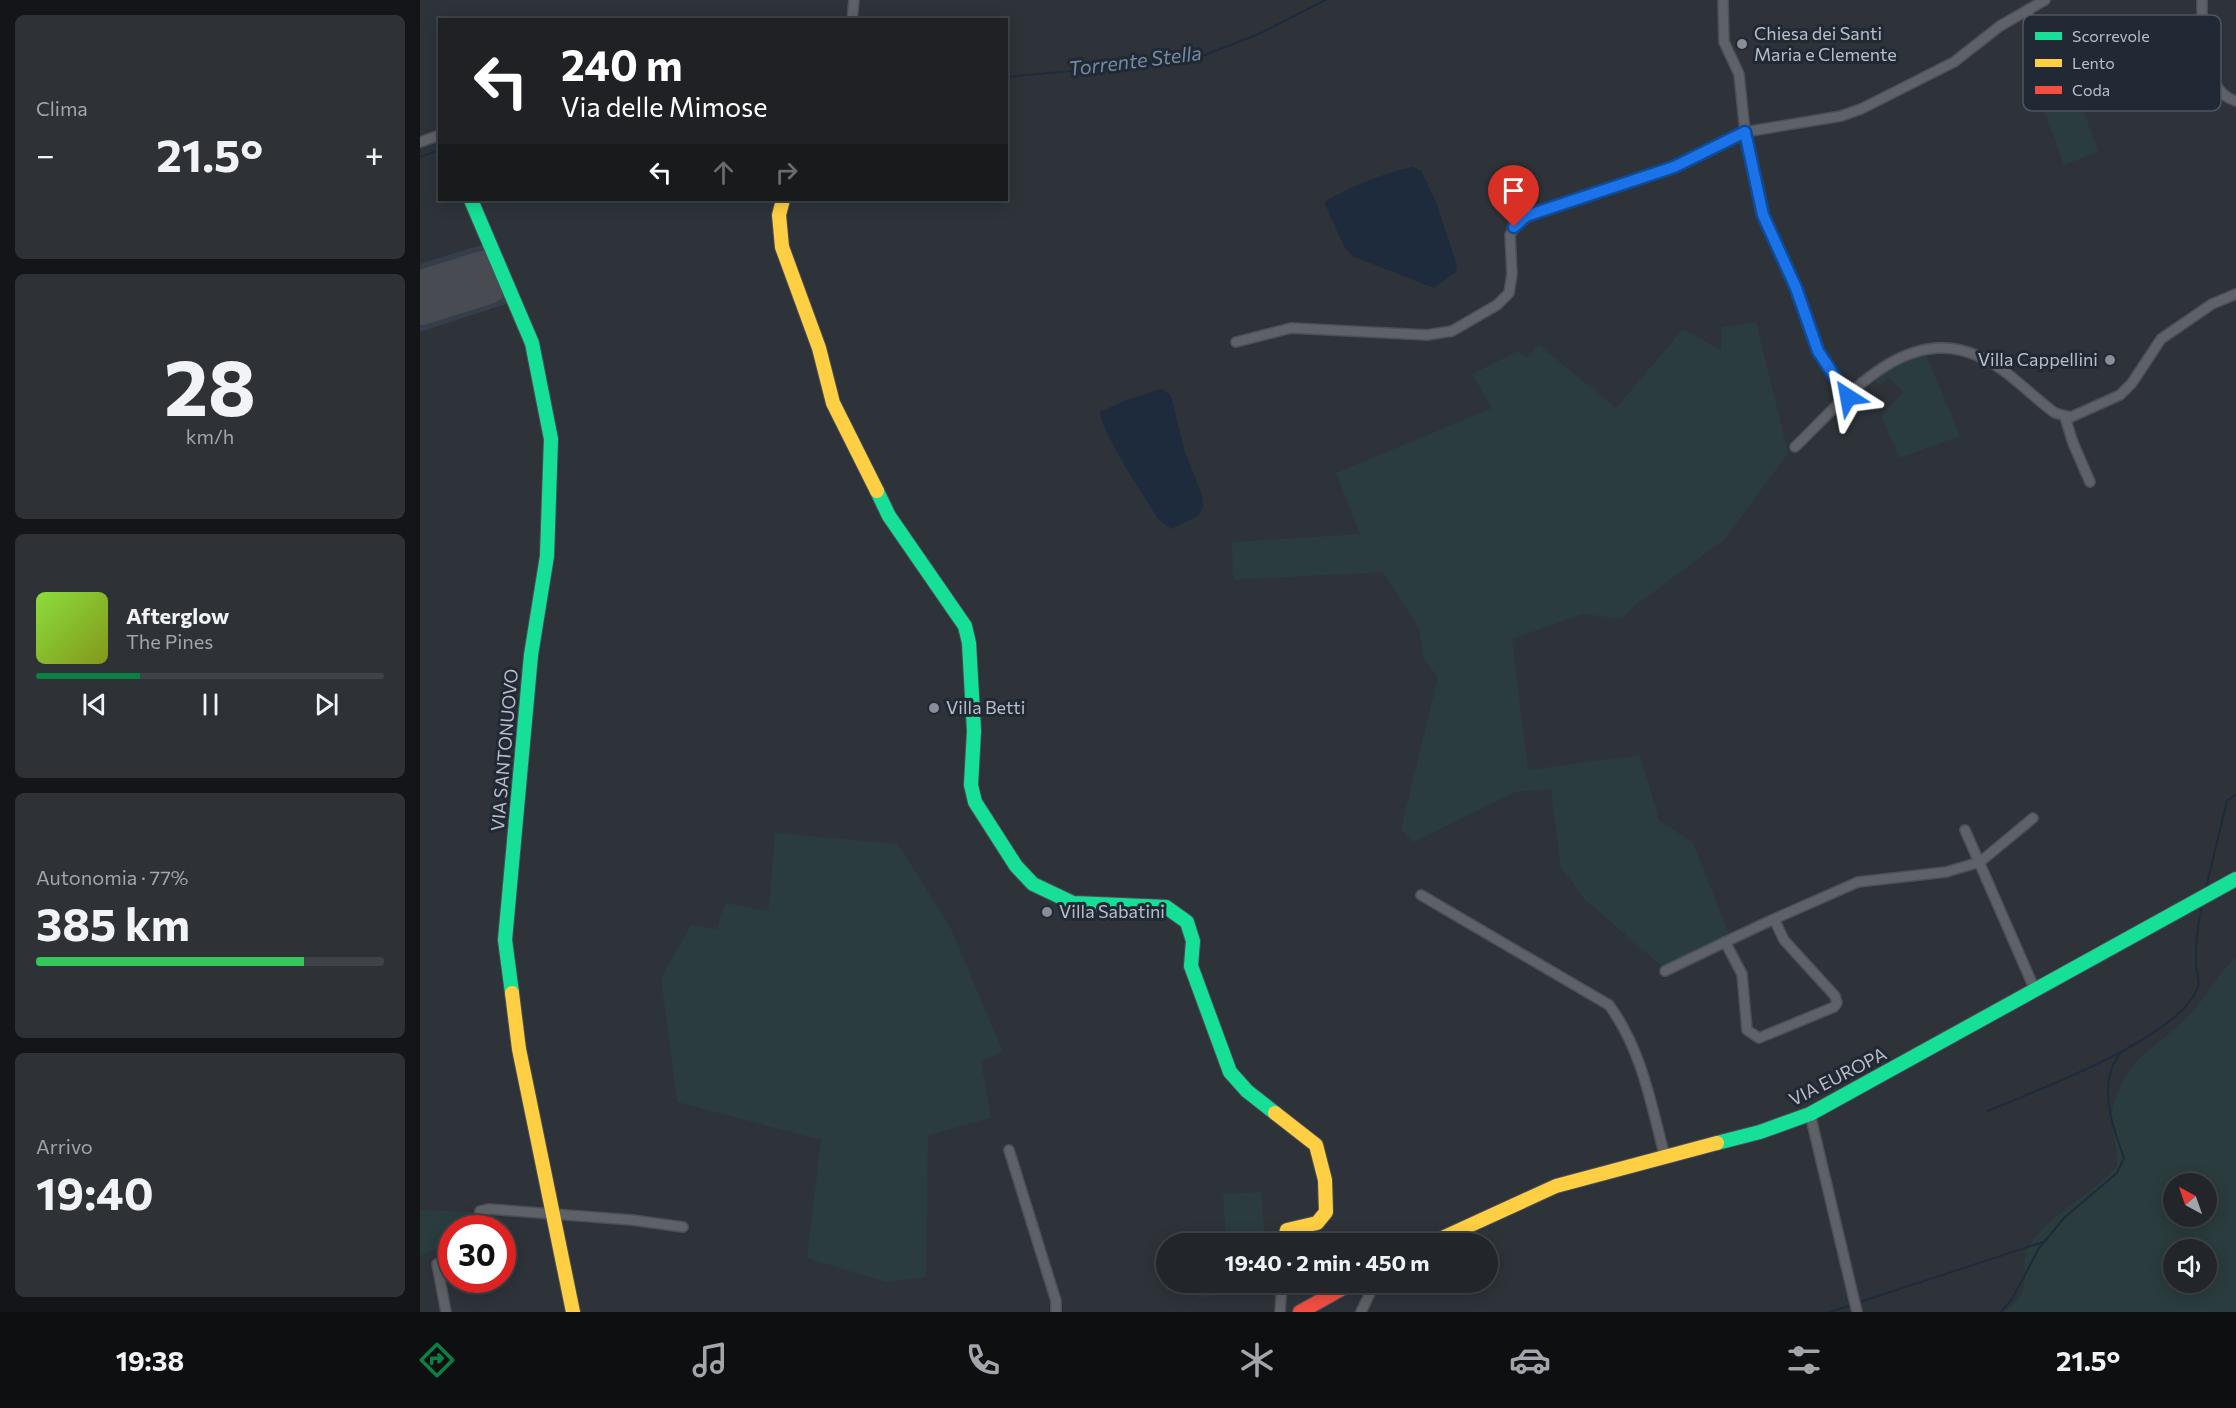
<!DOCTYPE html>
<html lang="it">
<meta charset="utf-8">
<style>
body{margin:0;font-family:Commissioner,sans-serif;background:#2e3237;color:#f1f3f6;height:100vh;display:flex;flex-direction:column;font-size:22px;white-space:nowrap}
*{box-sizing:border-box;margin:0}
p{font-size:20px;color:#a2a5a9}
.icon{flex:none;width:33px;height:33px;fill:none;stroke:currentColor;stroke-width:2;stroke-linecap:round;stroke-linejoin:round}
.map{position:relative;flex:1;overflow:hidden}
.panel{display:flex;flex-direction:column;gap:15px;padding:15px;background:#131518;width:420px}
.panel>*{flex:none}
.hud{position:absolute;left:18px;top:18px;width:570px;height:183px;border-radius:0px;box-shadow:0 3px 15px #0003,0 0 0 2px #3f4347;background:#202124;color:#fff;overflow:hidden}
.needle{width:39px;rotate:320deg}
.fabs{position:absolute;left:1743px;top:1173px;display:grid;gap:12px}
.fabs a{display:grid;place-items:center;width:54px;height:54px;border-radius:50%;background:#22262b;box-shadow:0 3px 15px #0003,0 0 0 2px #3f4347;font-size:30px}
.speed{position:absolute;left:18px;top:1215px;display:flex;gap:12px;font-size:30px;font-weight:700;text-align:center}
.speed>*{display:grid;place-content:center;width:78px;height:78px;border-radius:50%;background:#22262b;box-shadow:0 3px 15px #0003,0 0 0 2px #3f4347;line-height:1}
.speed .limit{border:9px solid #d22;background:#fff;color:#111}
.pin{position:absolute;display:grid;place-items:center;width:51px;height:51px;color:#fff;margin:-62px -26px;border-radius:50% 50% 50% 0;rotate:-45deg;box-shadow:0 0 6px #0007}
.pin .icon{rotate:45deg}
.me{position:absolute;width:66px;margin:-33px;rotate:326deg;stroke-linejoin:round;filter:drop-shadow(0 0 4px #0008)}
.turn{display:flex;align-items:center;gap:21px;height:126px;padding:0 24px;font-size:27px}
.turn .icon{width:78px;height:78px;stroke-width:2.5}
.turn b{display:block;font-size:42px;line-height:51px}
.lanes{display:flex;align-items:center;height:57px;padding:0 24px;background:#0003;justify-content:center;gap:30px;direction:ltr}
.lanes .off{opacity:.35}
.big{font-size:45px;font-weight:700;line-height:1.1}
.panel .widget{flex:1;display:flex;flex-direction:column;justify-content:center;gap:9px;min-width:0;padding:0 21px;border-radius:9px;background:#2e3237}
.panel .dial{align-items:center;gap:0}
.dial b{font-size:78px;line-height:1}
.song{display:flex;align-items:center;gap:18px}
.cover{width:72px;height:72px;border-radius:9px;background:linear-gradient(135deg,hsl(90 70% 55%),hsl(70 70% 35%))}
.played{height:6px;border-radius:3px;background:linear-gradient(90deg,#0b8043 30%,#3f4347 30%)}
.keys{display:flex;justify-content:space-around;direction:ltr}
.heat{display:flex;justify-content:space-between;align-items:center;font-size:33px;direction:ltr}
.charge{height:9px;border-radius:4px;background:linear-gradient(90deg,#34c759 77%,#3f4347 0)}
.trip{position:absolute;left:736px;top:1233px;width:342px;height:60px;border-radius:30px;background:#22262b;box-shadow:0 3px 15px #0003,0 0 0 2px #3f4347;font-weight:700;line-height:60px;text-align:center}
.tabs{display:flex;height:96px;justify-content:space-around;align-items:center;background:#0e0f11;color:#a2a5a9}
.tabs .icon{width:42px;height:42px}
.tabs .active{color:#0b8043}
.tabs b{font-size:27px;color:#f1f3f6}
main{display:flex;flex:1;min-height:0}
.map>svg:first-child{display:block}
.airport{fill:#353e49}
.green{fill:#2a3c3e;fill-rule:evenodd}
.water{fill:#1e2b3c}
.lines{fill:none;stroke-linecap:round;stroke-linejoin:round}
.stream{stroke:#1e2b3c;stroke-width:2}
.runway{stroke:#484c52;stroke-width:54}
.street-casing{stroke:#4b4f56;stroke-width:12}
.fast-casing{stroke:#4b4f56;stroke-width:16}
.slow-casing{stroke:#4b4f56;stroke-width:16}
.jam-casing{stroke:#4b4f56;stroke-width:16}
.street{stroke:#5e6167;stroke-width:9}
.fast{stroke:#16e098;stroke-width:14}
.slow{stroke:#ffcf43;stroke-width:14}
.jam{stroke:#f24e42;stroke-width:14}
.route-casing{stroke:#114b97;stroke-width:15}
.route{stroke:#1a73e8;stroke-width:10}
.poi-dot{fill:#888e97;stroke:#212934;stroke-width:2}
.labels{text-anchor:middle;stroke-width:6;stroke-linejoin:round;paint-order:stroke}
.poi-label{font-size:18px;fill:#b9bfc9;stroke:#212934;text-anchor:start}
.street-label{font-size:18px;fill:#b9bfc9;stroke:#212934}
.water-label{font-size:20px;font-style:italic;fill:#758ba4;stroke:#212934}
.key{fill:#212934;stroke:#4f5661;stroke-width:1.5}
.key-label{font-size:16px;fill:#b9bfc9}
</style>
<main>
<section class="panel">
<div class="widget"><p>Clima</p>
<div class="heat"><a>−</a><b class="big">21.5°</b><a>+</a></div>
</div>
<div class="widget dial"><b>28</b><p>km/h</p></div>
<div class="widget">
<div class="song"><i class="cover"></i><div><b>Afterglow</b><p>The Pines</p></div></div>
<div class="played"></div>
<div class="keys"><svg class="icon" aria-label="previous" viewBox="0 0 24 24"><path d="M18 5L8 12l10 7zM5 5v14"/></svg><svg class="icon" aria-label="pause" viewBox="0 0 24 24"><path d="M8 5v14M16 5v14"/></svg><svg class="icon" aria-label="next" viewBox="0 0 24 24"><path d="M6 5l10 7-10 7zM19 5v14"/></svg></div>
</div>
<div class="widget"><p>Autonomia · 77%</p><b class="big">385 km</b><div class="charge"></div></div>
<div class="widget"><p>Arrivo</p><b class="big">19:40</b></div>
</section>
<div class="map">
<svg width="1816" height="1312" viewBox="0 0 1816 1312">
<rect width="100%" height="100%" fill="#2d3339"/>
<path class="airport" d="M 67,243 L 92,302 L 0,332 L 0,264 Z"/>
<g class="green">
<path d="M 1657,92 L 1678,152 L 1644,165 L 1622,104 Z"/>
<path d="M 1336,322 L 1368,453 L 1305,539 L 1213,607 L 1202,619 L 1163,614 L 1092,639 L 1108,770 L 1220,755 L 1239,820 L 1273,843 L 1309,934 L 1243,967 L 1164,899 L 1141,867 L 1131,789 L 1095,792 L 994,842 L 981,830 L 1018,677 L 1004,659 L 999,628 L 963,572 L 813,580 L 812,542 L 940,534 L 916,473 L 1072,408 L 1052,374 L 1098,351 L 1106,357 L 1119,345 L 1196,408 L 1263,329 L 1301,350 L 1302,327 Z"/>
<path d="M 1506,355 L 1540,436 L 1480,458 L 1461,416 L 1483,392 L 1468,377 L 1460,385 L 1453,379 L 1475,362 Z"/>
<path d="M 355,833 L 478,844 L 531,929 L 583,1052 L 561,1061 L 571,1118 L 508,1135 L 506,1277 L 466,1282 L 387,1258 L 401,1140 L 257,1102 L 241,978 L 271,925 L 297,929 L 305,903 L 349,911 Z"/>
<path d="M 1816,957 L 1816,1312 L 1584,1312 C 1618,1289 1596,1272 1609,1247 C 1622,1218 1675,1194 1697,1166 C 1699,1146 1688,1127 1693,1107 C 1707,1053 1741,1047 1773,1011 C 1789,993 1798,973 1816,957 ZM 1754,1184 L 1786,1184 L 1786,1216 L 1754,1216 ZM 1754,1250 L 1786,1250 L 1786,1282 L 1754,1282 Z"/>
<path d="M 841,1192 L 845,1243 L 806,1243 L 803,1194 Z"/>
<path d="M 0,1210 L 54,1212 L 56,1224 L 49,1225 L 50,1228 L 32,1228 L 31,1243 L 0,1256 Z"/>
<path d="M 776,1283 L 803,1283 L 805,1294 L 778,1298 Z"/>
</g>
<g class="water">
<path d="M 993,167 L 1001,170 L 1016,202 L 1037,265 L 1036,272 L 1014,288 L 932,256 L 924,246 L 905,205 L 906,201 C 932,186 963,173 993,167 Z"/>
<path d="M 741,389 L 750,394 L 752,399 L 764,449 L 782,495 L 783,507 L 778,516 L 751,529 L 738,519 C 725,497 681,433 680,412 L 704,401 Z"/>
</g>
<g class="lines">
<g class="stream">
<path d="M 586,77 L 749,62 L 785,55 L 841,33 L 905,0"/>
<path d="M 0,157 L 20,150"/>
<path d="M 1786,888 L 1807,801 L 1816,794"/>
<path d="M 1568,1111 C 1617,1090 1760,1038 1778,987 C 1780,981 1776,971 1776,964 C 1775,944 1778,925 1782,905"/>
<path d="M 1437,1303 L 1623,1242"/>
<path d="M 1410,1312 L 1432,1305"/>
<path d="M 1581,1312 L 1592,1299 L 1619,1248 L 1645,1217 L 1697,1173 L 1704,1158 C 1692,1126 1676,1081 1702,1051"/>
</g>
<path class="runway" d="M 0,298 L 64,278"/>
<g class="street-casing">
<g id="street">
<path d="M 1782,0 C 1782,29 1781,91 1816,101"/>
<path d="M 1608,11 C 1609,38 1610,66 1625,89 L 1649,88"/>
<path d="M 432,20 L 434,0"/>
<path d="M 0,142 L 20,135"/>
<path d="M 816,342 L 871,328 L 1007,335 L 1032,331 L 1077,305 L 1089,293 L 1092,274 L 1090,235 L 1099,220 L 1122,210 L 1254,167 L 1325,132 L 1319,74 L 1304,42 L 1303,0"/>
<path d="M 1428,397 L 1398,351 L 1376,289 L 1343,215 L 1325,132 L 1421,116 L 1441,109 L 1534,62 L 1580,26 L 1625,0"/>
<path d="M 1645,417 L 1653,443 L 1670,482"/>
<path d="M 1375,447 C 1422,402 1484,322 1558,356 C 1587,368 1610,395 1635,413 L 1651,417 L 1700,395 L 1712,383 L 1741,339 L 1792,304 L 1816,294"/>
<path d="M 1545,830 L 1615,990"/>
<path d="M 1001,895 L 1189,1005 C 1222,1050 1231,1104 1245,1157"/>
<path d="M 1354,919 L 1305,942 L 1322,974 L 1327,1030 L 1339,1038 L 1414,1007 L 1417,1003 L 1415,996 L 1364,940 L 1354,919 L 1438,882 L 1526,872 L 1560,862 L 1613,818"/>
<path d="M 1245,971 L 1305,942"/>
<path d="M 1390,1114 L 1437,1312"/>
<path d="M 589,1150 L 636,1301 L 636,1312"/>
<path d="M 58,1228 L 60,1211 L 69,1209 L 212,1220 L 263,1227"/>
<path d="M 17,1264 L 26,1312"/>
<path d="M 860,1312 L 862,1282"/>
<path d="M 941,1312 L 951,1291 L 947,1282"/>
</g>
</g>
<g class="fast-casing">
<g id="fast">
<path d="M 51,200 L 112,343 L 131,439 L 127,556 L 111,655 L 85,940 L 92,993"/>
<path d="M 457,491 L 469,516 L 545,626 L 549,643 L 554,731 L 551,785 L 555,802 L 596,866 L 613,884 L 653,903 L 746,907 L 767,922 L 773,941 L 771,966 L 810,1072 L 827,1091 L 855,1113"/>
<path d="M 1297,1143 L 1340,1132 L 1390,1114 L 1816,879"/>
</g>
</g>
<g class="slow-casing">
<g id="slow">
<path d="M 363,200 L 359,215 L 362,247 L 399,348 L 413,403 L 457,491"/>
<path d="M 92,993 L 99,1049 L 153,1312"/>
<path d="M 855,1113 L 896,1145 L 905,1180 L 906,1212 L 897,1223 L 867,1230 L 863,1244"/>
<path d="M 1009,1244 L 1136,1186 L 1297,1143"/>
</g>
</g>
<g class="jam-casing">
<path id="jam" d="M 880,1312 L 934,1282"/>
</g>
<use href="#street" class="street"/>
<use href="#fast" class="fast"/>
<use href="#slow" class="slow"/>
<use href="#jam" class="jam"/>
</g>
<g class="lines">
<g class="route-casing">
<path id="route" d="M 1094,227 L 1106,216 L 1254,167 L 1325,132 L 1343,215 L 1376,288 L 1398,351 L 1428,397"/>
</g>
<use href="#route" class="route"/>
</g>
<g class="poi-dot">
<circle cx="1322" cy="44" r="6"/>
<circle cx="1690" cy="360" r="6"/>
<circle cx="514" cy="708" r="6"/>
<circle cx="627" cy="912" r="6"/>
</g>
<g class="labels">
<g class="poi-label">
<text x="1334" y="40">Chiesa dei Santi<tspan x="1334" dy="21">Maria e Clemente</tspan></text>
<text x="1678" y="366" text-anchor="end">Villa Cappellini</text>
<text x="526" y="714">Villa Betti</text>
<text x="639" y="918">Villa Sabatini</text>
</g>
<g class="street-label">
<text transform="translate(85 750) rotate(-85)" y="6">VIA SANTONUOVO</text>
<text transform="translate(1418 1077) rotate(-27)" y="6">VIA EUROPA</text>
</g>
<g class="water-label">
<text transform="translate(715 61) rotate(-7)" y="7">Torrente Stella</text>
</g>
</g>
<rect x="1603" y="15" width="198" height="96" rx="9" class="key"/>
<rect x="1615" y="32" width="27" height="8" fill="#16e098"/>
<rect x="1615" y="59" width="27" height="8" fill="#ffcf43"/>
<rect x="1615" y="86" width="27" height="8" fill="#f24e42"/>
<g class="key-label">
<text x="1652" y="42">Scorrevole</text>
<text x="1652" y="69">Lento</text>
<text x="1652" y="96">Coda</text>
</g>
</svg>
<div class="fabs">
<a><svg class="needle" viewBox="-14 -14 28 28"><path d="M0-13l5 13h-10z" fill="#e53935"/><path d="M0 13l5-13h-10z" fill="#a2a5a9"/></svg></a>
<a><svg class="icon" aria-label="sound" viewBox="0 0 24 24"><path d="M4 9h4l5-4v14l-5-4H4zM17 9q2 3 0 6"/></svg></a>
</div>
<div class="speed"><div class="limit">30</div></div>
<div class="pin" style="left:1094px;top:227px;background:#d93025"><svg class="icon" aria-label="arrive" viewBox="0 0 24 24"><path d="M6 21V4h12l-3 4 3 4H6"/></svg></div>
<svg class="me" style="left:1428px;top:397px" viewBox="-20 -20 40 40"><path d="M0-17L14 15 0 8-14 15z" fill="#1a73e8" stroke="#fff" stroke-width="4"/></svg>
<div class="trip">19:40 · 2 min · 450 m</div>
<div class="hud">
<div class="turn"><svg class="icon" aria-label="left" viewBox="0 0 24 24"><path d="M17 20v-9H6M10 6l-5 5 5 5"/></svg><div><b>240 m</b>Via delle Mimose</div></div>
<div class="lanes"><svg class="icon" aria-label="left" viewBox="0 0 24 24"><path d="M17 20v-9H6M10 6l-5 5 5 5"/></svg><svg class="icon off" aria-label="ahead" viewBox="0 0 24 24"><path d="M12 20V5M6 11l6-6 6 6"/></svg><svg class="icon off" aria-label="right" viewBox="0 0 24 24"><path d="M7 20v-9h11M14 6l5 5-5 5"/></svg></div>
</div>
</div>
</main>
<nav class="tabs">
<b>19:38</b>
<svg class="icon active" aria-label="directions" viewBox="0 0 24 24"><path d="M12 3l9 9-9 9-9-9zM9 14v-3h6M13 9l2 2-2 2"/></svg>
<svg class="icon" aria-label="music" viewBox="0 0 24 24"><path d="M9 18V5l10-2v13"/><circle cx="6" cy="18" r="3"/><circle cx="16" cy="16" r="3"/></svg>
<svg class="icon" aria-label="phone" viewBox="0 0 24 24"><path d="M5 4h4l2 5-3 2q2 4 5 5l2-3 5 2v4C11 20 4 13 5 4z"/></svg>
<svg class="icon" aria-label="climate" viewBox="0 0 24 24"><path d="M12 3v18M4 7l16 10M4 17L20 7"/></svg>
<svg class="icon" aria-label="car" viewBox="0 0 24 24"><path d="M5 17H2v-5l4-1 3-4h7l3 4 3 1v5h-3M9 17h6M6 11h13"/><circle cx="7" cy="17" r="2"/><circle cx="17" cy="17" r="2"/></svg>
<svg class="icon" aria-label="filters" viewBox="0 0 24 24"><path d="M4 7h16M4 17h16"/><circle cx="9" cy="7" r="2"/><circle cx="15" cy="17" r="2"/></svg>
<b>21.5°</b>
</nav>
